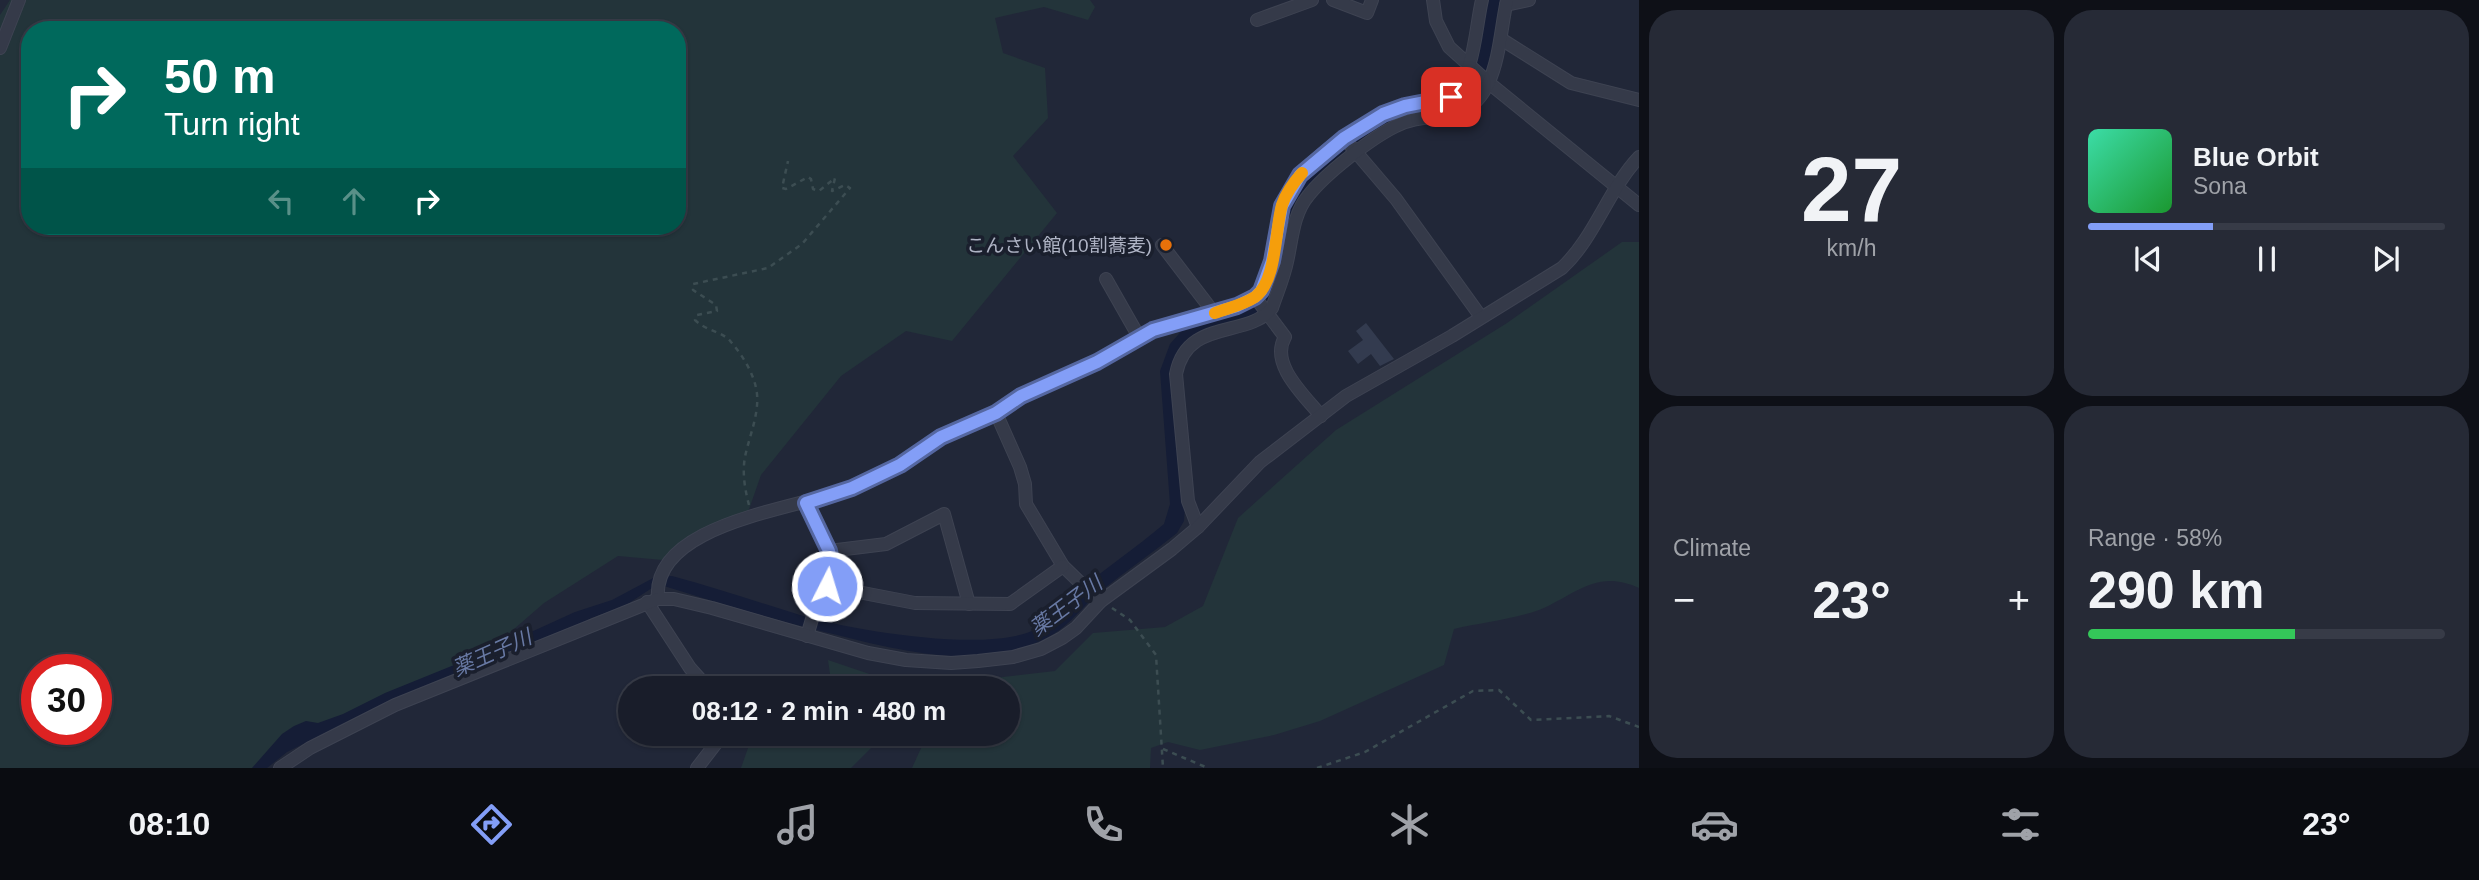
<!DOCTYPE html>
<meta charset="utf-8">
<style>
body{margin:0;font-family:Arial,"Noto Sans JP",sans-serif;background:#262a36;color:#f1f3f6;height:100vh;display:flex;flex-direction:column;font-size:26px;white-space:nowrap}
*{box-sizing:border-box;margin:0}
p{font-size:23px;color:#9fa2a8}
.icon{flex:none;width:38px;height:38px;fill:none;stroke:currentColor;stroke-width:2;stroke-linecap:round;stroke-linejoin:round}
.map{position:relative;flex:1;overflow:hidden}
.details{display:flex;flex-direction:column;gap:10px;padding:10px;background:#0e1017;width:840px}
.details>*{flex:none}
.hud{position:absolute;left:21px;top:21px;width:665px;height:214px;border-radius:28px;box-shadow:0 2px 5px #0004,0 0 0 2px #373b47;background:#00695c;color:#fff;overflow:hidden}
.speed{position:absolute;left:21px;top:654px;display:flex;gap:14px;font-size:35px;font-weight:700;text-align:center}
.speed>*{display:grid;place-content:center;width:91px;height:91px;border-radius:50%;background:#191d2a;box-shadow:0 2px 5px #0004,0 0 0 2px #373b47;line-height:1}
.speed .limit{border:10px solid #d22;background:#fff;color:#111}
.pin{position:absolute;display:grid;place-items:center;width:60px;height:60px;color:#fff;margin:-30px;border-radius:14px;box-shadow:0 4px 10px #0006}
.me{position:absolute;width:77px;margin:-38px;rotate:5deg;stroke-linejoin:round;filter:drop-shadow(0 0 5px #0008)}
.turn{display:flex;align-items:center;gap:24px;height:147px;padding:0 28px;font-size:32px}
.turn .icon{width:91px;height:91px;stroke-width:2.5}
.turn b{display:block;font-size:49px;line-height:60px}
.lanes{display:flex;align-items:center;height:66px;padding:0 28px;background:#0003;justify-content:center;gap:35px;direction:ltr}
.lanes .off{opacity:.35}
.big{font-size:52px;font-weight:600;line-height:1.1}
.details .card{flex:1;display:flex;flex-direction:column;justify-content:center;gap:10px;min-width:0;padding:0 24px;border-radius:28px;background:#262a36}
.details .dial{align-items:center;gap:0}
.dial b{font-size:91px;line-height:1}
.song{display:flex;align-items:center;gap:21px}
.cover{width:84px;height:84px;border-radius:10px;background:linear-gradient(135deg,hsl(160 70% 55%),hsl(130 70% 35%))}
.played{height:7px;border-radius:4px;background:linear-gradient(90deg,#839ef7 35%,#373b47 35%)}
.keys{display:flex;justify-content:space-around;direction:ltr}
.heat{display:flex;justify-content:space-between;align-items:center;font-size:38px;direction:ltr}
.charge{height:10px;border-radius:5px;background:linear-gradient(90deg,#34c759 58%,#373b47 0)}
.details .tiles{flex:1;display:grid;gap:10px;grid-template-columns:repeat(2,1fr)}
.trip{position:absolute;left:618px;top:676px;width:402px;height:70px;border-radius:35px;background:#191d2a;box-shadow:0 2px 5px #0004,0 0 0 2px #373b47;font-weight:600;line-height:70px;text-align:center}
.tabs{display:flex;height:112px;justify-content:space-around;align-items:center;background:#0a0c11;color:#9fa2a8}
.tabs .icon{width:49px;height:49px}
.tabs .active{color:#839ef7}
.tabs b{font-size:32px;color:#f1f3f6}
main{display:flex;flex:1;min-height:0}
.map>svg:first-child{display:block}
.green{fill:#23343a;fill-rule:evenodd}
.water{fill:#151d36}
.building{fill:#333b4f}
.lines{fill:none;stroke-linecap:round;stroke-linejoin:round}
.minor-casing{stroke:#3e4352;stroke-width:14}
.path{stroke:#3c4d52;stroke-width:2.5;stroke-dasharray:5 5;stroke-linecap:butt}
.minor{stroke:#353a49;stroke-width:12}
.route-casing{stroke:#5567a1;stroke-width:18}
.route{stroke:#839ef7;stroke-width:12}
.slow{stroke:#f59e0b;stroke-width:12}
.food-dot{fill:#e8710a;stroke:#1a1f2d;stroke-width:2.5}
.labels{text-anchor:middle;stroke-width:7;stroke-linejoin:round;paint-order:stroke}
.poi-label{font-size:19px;fill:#afb4c5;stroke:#1a1f2d;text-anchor:end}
.water-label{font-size:21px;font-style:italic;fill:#6879a4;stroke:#1a1f2d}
</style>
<main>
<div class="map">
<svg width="1639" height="768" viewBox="0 0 1639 768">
<rect width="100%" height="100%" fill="#212738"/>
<g class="green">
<path d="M 10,0 L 1090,0 L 1095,7 L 1088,20 L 1044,7 L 995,18 L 1003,53 L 1045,68 L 1048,118 L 1013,156 L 1057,213 L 952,341 L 906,331 L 841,376 L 761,475 L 747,515 L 674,561 L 618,556 L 544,603 L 469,668 L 295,740 L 258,768 L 0,768 L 0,15 ZM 30,30 L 677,30 L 677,226 L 30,226 ZM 37,670 L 96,670 L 96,730 L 37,730 Z"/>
<path d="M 1622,242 L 1639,242 L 1639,588 C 1597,568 1575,595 1539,610 C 1514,619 1480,623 1454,629 L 1444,665 L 1320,721 L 1274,735 L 1200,750 L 1168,742 L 1151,748 L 1150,768 L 912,768 L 922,746 L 933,733 L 1008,733 L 1008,688 L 972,688 L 978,680 L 1055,671 L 1093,633 L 1165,627 L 1203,606 L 1238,518 L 1336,430 L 1507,323 Z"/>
<path d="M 828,660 L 899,684 L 898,688 L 832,688 Z"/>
<path d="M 780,733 L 880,733 L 876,743 L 851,768 L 741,768 L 748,748 Z"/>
</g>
<path class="water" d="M 1486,0 L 1503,0 L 1489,69 L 1481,89 L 1464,109 L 1409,117 L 1305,191 L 1286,255 L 1267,306 L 1260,312 L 1204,332 L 1178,355 L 1186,493 L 1184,521 L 1177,533 C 1152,553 1126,571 1101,591 C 1078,610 1070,628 1040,641 C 972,673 886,647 817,630 C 765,617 715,602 664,586 L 652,588 L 623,607 L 591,618 L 587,621 L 380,706 L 287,752 L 267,768 L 252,768 L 282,734 L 294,726 L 306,721 L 318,723 L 343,714 L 385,693 L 496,648 L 575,612 L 612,600 L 657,576 L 672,576 C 716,588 758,602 800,615 C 850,630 999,656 1041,626 C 1054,617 1064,603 1076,593 C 1104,569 1136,548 1164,524 L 1170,504 L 1160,371 L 1170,344 L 1186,326 L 1261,297 L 1285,206 L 1302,179 L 1358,134 L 1400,111 L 1449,103 L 1462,96 L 1470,78 Z"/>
<path class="building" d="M 1366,323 L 1394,359 L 1380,366 L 1371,354 L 1358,364 L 1348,351 L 1363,340 L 1356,331 Z"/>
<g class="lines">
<g class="minor-casing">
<g id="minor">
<path d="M 1333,0 L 1367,13 L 1372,0"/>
<path d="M 1433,0 L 1436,21 L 1449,47 L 1489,83 L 1639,205"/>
<path d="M 1506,5 L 1529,0"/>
<path d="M 1257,20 L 1312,0"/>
<path d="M 1501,39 L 1571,83 L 1639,100"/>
<path d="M 0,48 L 19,0"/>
<path d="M 1344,138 L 1396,199 L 1481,317"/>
<path d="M 1162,245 L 1214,313"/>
<path d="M 1106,279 L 1139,337"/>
<path d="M 1255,297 L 1285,337 C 1269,364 1305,396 1321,416"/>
<path d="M 996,413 L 1020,467 L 1025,484 L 1026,504 L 1063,566 L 1096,598 L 1101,601"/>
<path d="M 806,503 L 829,551 L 834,573 L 815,609 L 807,636"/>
<path d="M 1198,527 L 1188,501 L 1176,374 C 1187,317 1248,339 1272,308 C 1277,293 1284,277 1287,262 C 1292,240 1293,214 1308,196 C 1325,174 1371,138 1396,126 C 1431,108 1466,129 1488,84 C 1500,58 1501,27 1507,0"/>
<path d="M 829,551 L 886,544 L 944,514 L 969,604"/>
<path d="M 827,586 L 915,603 L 1010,604 L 1063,566"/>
<path d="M 658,599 C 651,522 800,509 850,488 C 868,481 887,473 903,463 C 916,455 928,444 942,437 C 959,428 979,423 995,413 C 1005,408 1013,401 1022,396 C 1047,382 1074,375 1099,361 C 1117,350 1134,337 1154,329 C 1186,317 1226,317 1255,297 C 1276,283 1276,231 1282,208 C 1292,166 1365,118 1405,106 C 1420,101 1436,100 1451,97 C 1475,74 1475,30 1482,0"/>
<path d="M 647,602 L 690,668 L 708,688"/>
<path d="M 280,768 L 310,748 L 395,705 L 658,599 L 674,599 L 712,608 L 868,653 L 906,660 L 951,663 L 978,661 L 1013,657 L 1041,649 L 1062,638 L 1076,628 L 1101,601 L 1172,549 L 1198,527 L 1260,462 L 1346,396 L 1452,336 L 1562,268 C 1595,237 1608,190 1639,157"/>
<path d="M 697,768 L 724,733"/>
</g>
</g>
<g class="path">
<path d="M 749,505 C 745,490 742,473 745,457 C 749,437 759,415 757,394 C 755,375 743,356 731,342 C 724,332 706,331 695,320 L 697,315 L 717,311 L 716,305 L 693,290 L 693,284 L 768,268 L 802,244 L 850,188 L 845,185 L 832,191 L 835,178 L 819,191 L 813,189 L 811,179 L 808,177 L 786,189 L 782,188 L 788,161"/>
<path d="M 1112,608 L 1130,620 L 1156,655 L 1163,768"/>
<path d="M 1163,749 L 1208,768"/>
<path d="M 1317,768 L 1365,752 L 1473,691 L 1499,690 L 1531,720 L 1609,716 L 1639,727"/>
</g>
<use href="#minor" class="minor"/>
</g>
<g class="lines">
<g class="route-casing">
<path id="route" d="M 827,586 L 834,573 L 829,551 L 806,503 L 852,488 L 900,465 L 941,437 L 996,413 L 1021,396 L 1097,362 L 1153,330 L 1237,306 L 1255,297 L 1261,291 L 1272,261 L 1282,206 L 1300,175 L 1344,138 L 1383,114 L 1405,106 L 1451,97"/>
</g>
<use href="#route" class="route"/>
<path class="slow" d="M 1215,313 C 1228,308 1243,305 1255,297 C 1277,281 1275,229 1282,205 C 1286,193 1294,182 1302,173"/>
</g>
<circle class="food-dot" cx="1166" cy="245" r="7"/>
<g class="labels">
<g class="poi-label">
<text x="1152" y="252">こんさい館(10割蕎麦)</text>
</g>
<g class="water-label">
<text transform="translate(1066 606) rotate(-37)" y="7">薬王子川</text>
<text transform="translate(492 653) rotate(-24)" y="7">薬王子川</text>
</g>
</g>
</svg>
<div class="speed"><div class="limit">30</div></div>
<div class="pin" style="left:1451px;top:97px;background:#d93025"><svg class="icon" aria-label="arrive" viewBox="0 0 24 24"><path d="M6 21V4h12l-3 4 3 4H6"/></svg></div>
<svg class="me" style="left:827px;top:586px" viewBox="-20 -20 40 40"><circle r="17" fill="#839ef7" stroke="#fff" stroke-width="3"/><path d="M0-11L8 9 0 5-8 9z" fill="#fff"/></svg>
<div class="trip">08:12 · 2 min · 480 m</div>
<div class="hud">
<div class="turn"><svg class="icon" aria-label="right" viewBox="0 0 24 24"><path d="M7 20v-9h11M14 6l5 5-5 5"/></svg><div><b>50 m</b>Turn right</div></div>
<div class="lanes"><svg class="icon off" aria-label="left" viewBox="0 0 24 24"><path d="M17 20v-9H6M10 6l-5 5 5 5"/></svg><svg class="icon off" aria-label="ahead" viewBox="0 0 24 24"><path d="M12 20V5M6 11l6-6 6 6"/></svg><svg class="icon" aria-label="right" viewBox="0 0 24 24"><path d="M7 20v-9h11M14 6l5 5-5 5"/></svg></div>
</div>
</div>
<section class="details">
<div class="tiles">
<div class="card dial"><b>27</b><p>km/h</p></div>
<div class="card">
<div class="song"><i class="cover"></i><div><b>Blue Orbit</b><p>Sona</p></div></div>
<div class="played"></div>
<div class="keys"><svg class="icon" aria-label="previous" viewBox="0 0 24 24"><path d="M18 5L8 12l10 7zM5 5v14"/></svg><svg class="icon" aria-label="pause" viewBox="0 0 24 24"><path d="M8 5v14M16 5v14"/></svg><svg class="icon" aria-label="next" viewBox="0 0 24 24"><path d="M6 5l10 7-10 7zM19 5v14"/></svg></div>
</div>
<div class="card"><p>Climate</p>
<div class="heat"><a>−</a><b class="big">23°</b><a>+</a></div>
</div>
<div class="card"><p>Range · 58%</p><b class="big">290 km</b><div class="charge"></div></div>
</div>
</section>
</main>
<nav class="tabs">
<b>08:10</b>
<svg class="icon active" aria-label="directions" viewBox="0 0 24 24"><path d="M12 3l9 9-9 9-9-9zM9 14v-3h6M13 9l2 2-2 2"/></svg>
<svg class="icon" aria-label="music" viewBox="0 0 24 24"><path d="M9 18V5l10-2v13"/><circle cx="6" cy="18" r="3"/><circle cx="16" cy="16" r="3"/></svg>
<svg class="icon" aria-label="phone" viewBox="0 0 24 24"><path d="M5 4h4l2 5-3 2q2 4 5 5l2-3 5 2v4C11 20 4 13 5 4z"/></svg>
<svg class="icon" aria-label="climate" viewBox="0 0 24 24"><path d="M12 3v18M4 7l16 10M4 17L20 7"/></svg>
<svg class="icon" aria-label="car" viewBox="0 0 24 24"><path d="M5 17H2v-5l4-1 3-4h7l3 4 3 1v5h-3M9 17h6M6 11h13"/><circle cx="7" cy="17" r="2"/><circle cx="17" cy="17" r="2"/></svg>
<svg class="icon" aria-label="filters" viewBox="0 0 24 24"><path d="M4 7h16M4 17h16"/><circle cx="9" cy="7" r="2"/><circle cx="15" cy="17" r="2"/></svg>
<b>23°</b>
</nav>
